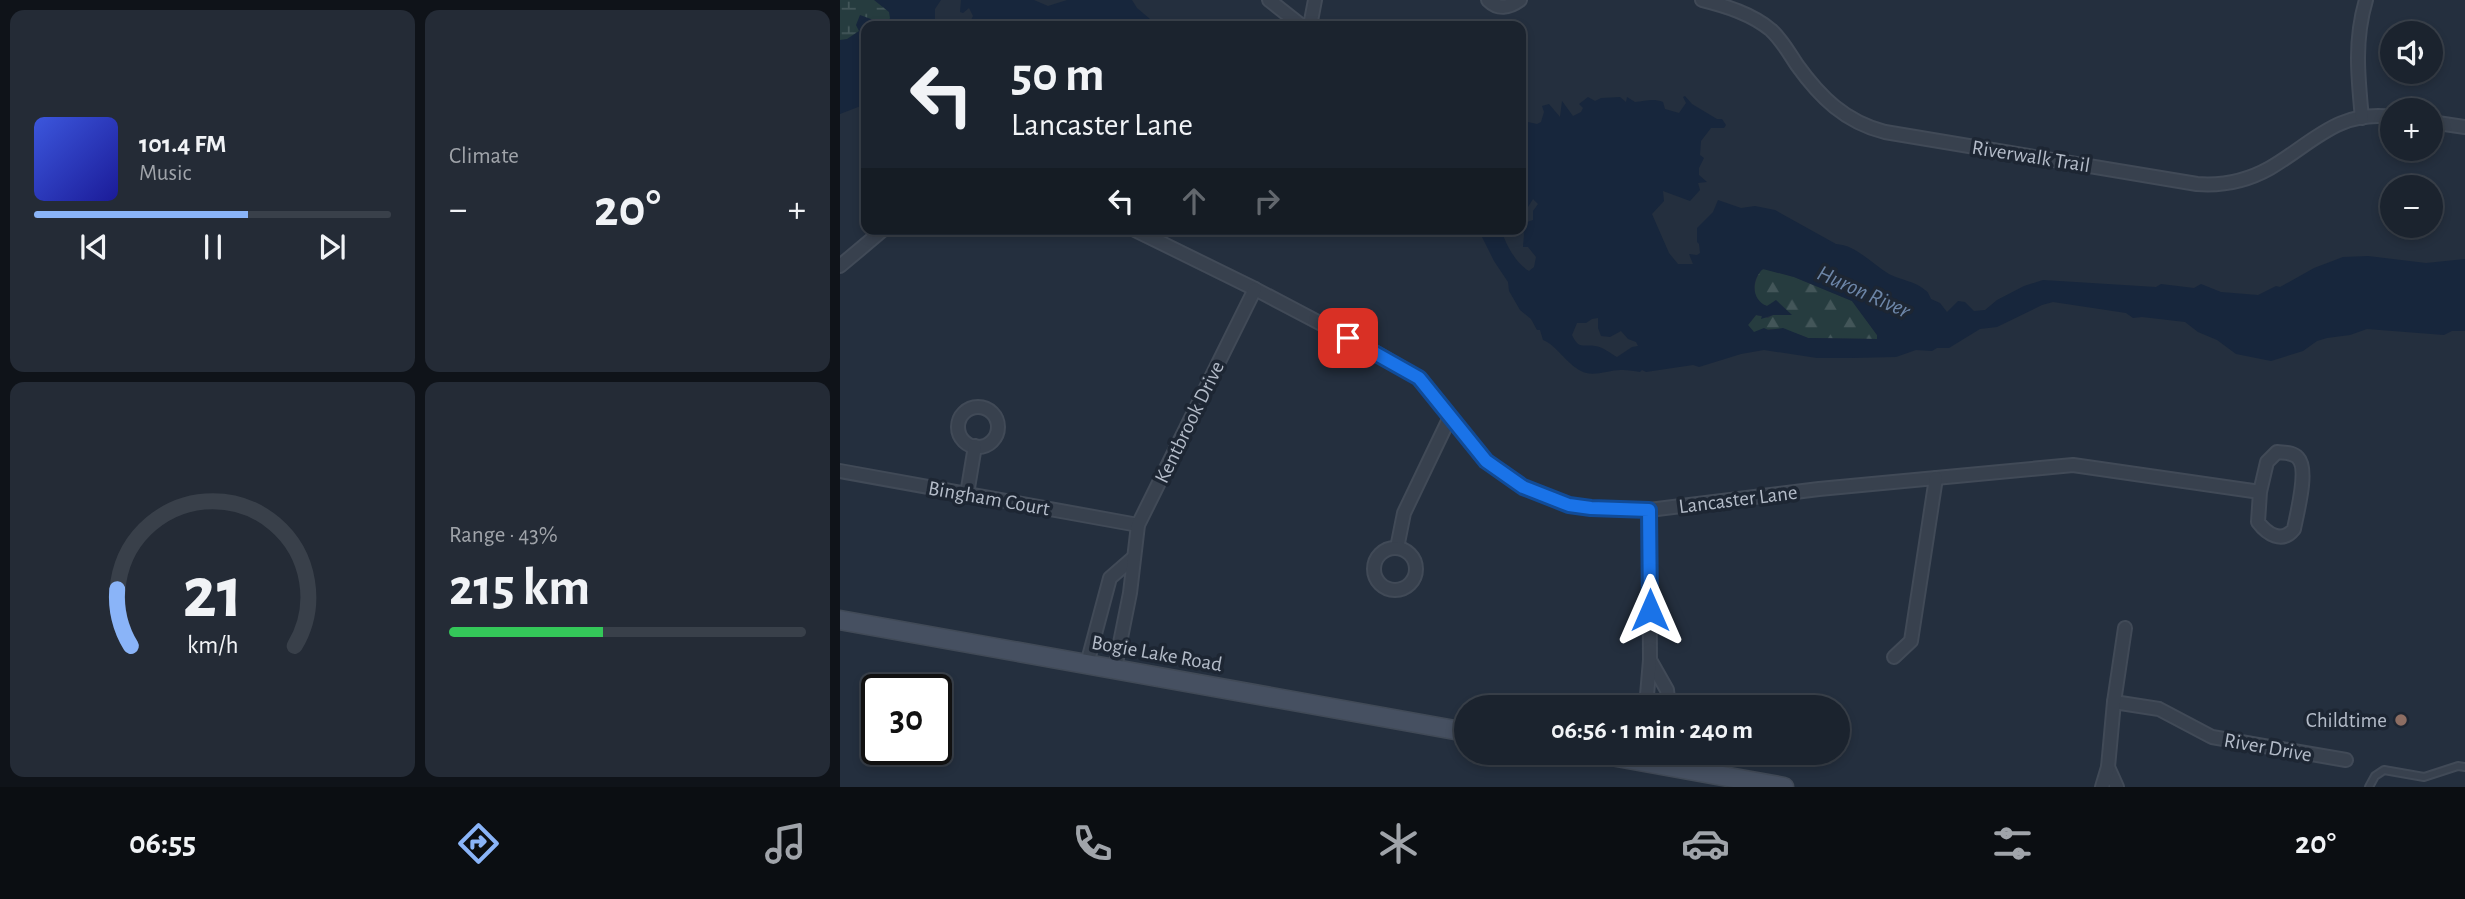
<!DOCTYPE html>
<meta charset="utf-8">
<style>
body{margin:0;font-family:"Alegreya Sans",sans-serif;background:#242b36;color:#f1f3f6;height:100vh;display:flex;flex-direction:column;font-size:26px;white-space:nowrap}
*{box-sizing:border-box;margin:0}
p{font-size:23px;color:#a0a4aa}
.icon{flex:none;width:38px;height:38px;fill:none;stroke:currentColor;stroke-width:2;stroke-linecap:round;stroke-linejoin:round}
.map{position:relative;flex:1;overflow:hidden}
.panel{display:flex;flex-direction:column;gap:10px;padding:10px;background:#0f1319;width:840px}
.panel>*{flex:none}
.banner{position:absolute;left:21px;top:21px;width:665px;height:214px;border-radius:14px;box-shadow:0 4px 10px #0003,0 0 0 2px #39404a;background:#1b232e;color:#f1f3f6;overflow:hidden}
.fabs{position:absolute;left:1540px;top:21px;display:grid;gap:14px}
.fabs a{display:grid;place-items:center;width:63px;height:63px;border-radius:50%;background:#1b232e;box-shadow:0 4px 10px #0003,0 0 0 2px #39404a;font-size:35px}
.speed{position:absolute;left:21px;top:674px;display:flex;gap:14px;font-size:35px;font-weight:700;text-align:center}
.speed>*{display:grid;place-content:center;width:91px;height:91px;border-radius:50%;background:#1b232e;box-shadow:0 4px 10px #0003,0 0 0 2px #39404a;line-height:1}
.speed .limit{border:4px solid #111;border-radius:10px;background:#fff;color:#111}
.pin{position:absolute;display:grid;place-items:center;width:60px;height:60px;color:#fff;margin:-30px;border-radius:14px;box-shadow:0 4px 10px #0006}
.me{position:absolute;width:77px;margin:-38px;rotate:0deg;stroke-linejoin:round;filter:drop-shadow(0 0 5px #0008)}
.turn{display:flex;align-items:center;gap:24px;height:147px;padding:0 35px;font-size:32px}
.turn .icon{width:91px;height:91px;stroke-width:2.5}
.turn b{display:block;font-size:49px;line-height:60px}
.lanes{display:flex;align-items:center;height:66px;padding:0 35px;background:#0003;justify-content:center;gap:35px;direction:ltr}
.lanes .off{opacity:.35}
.big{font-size:52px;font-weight:700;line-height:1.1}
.panel .widget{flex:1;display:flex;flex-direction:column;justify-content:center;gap:10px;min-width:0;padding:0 24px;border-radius:14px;background:#242b36}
.panel .dial{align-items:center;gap:0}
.dial svg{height:182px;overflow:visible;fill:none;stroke:#39404a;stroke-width:7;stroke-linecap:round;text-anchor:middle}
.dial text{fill:#f1f3f6;stroke:none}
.song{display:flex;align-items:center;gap:21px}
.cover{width:84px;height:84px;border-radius:10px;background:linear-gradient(135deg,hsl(230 70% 55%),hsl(240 70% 35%))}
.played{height:7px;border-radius:4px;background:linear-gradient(90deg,#8ab4f8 60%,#39404a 60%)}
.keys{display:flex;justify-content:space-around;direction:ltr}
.heat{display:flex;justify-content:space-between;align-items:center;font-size:38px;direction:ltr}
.charge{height:10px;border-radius:5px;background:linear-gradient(90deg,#34c759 43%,#39404a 0)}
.panel .tiles{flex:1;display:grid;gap:10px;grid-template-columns:repeat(2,1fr)}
.trip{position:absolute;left:614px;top:695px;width:396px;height:70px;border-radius:35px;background:#1b232e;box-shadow:0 4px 10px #0003,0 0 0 2px #39404a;font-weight:700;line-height:70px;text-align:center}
.menu{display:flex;height:112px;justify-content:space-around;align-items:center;background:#0b0e12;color:#a0a4aa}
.menu .icon{width:49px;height:49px}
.menu .active{color:#8ab4f8}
.menu b{font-size:32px;color:#f1f3f6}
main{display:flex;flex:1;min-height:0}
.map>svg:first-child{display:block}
.forest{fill:url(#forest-firs)}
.wetland{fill:url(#wetland-marsh)}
.water{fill:#17263c;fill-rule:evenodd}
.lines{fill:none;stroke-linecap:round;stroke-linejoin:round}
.lane-casing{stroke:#414a57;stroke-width:10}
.street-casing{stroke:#414a57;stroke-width:16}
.secondary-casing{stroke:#414a57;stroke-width:21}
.lane{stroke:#38414e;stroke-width:6}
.street{stroke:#38414e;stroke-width:12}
.secondary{stroke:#465061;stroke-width:18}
.route-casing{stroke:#114b97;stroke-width:18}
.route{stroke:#1a73e8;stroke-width:12}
.education-dot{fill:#8d6e63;stroke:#1d2633;stroke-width:2.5}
.labels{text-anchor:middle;stroke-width:7;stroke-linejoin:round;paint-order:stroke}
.street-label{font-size:21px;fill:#b4bcc9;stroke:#1d2633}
.poi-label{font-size:21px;fill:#b4bcc9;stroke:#1d2633;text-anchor:end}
.water-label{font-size:23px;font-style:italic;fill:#6d86a8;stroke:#1d2633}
</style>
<main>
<section class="panel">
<div class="tiles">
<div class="widget">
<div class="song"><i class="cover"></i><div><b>101.4 FM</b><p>Music</p></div></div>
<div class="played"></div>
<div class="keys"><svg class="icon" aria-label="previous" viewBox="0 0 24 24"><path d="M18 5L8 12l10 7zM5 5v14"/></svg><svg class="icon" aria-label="pause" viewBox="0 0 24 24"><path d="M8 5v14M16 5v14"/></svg><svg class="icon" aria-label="next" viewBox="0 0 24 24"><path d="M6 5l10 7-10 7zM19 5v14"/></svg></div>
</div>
<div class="widget"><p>Climate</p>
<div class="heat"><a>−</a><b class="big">20°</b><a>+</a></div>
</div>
<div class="widget dial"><svg viewBox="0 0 100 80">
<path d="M14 69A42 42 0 1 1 86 69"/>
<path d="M14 69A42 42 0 0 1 8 44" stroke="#8ab4f8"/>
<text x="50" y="56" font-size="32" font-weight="700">21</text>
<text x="50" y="72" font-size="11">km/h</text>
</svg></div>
<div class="widget"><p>Range · 43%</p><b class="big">215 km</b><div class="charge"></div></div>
</div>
</section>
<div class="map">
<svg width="1625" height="787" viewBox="0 0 1625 787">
<defs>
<pattern id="forest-firs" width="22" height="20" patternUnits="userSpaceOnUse" patternTransform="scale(1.75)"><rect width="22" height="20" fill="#263c3f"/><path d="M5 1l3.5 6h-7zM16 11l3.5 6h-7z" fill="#435659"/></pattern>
<pattern id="wetland-marsh" width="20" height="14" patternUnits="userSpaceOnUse" patternTransform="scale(1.75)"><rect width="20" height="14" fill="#263c3f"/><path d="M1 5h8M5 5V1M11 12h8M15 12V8" fill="none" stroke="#435659"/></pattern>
</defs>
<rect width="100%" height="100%" fill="#242f3e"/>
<path class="forest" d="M 925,269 L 954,277 L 1012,301 L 1037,335 L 1037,339 L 968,338 C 952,331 929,325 914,333 L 908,325 L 916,315 L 928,318 L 933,315 L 951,315 L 931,304 L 927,306 C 910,301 913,282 921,270 Z"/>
<path class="wetland" d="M 0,0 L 63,0 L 62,26 L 26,26 L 0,81 Z"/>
<g class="water">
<path d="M 34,0 L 101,0 L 95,9 L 95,19 L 91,20 L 91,23 L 96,26 L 26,26 L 26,104 L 0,114 L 0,40 L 7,39 L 19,31 L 16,25 L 20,15 L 47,25 L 50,18 L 49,12 Z"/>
<path d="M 121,0 L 194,0 L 208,6 L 227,0 L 292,0 L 297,8 L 310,19 L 310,22 L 320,26 L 151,25 L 128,26 L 133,16 L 129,8 L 123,13 L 120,12 Z"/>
<path d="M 845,96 L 852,104 L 877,119 L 882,119 L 886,125 L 884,128 L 871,128 L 861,141 L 860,155 L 864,158 L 859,168 L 859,175 L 867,182 L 858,183 L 860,190 L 850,201 L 823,191 L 824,201 L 812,214 L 829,253 L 838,264 L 853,264 L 849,254 L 857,255 L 860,253 L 859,244 L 857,242 L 857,228 L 873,212 L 878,200 L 901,208 L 915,206 L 935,210 L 996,244 C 1016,245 1032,264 1049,274 C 1060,280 1075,281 1085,290 C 1089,293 1089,295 1091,299 L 1100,303 L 1107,312 L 1118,301 L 1125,302 L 1134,311 L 1145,310 L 1157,300 L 1184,286 L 1203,280 L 1316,287 L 1321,284 L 1354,288 L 1361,284 L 1381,292 L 1418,295 L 1436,286 L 1440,287 L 1474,268 L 1503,257 L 1528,256 L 1586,263 L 1625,259 L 1625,331 L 1612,331 L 1604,335 L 1527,329 L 1510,335 L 1487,338 L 1477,341 L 1463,351 L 1431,361 L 1396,354 L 1377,340 L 1358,332 L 1345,322 L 1302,317 L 1293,318 L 1286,313 L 1213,302 L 1202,305 L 1157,327 L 1140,329 L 1109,348 L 1097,348 L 1092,351 L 1076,350 L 1056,357 L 1012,358 L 977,358 L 924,350 L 901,354 L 859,367 L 853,365 L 806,372 L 802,370 L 800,372 C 794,371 789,370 783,370 C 770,369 753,378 741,371 C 727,364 715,344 703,340 L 700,330 L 697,330 L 691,319 L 680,310 L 669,291 L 668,282 L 654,261 L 640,233 L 634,232 L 634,229 L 661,229 C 665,243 676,264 689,271 L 694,267 L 696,257 L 688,247 L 683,247 L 684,234 L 681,224 L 693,220 L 693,211 L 698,204 L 693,199 L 688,207 L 681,199 L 681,183 L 684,178 L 681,175 L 681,126 L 688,122 L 697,124 L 701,122 L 704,112 L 702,106 L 709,104 L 720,117 L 722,101 L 733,116 L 741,112 L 743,108 L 739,104 L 748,97 L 755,101 L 761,98 L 780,97 L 786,102 L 787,97 L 795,102 C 806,101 813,98 823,102 L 825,109 L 839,113 L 846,103 L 843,97 ZM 923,269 L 954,277 L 1012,301 L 1037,335 L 1037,339 L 968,338 L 943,328 L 928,330 L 924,328 L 914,332 L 908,325 L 916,315 L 922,316 L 921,319 L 933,315 L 952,315 L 936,300 L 927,306 C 911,300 911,279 923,269 ZM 758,318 L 758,328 L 761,336 L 770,337 L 781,331 L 788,339 L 796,342 L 798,346 L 792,347 L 777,357 C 770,353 763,347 755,346 C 743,344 739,350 732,335 L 737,323 L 746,323 L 752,319 Z"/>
</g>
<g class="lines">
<g class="lane-casing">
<path id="lane" d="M 1529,787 L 1535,776 L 1544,770 L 1584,777 L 1618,766 L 1625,767"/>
</g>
<g class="street-casing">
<g id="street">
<path d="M 429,0 L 462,26"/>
<path d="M 648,0 C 658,10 669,8 680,0"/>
<path d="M 862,0 C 886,6 912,14 931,30 C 942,40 949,53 957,65 C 980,97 1005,122 1045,132 L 1357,184 C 1383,186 1407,181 1430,168 C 1473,143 1497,110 1552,117"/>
<path d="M 470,26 L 475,0"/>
<path d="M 1522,118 C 1518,77 1514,40 1526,0"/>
<path d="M 1591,122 L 1625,127"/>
<path d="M 293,229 L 415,289 L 531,350 L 579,378 L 646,461 L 683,487 L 729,505 L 751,508 L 809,510 L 979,489 L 1233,465 L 1420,492 L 1427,462 L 1437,452 C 1445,453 1453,452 1458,458 C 1469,469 1457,513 1454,529 C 1442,544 1427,534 1418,522 L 1420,492"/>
<path d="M 0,266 L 44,229"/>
<circle cx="138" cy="427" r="20"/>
<path d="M 0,471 L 298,525"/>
<path d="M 127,494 L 135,446"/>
<path d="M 557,548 L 564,513 L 610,417"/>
<circle cx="555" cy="569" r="21"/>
<path d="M 1054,657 L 1071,641 L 1096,478"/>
<path d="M 810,660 L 827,690 L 829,707"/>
<path d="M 247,664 L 270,578 L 293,558"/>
<path d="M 275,668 L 290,593 L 298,525 L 415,289"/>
<path d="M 1274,702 L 1319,709 L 1372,737 L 1506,760"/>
<path d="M 806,707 L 810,660 L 809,510"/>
<path d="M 1268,767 L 1277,787"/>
<path d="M 1262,787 L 1268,767 L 1274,702 L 1285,628"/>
</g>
</g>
<g class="secondary-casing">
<g id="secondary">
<path d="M 0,620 L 626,732"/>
<path d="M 749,752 L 944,787"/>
</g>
</g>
<use href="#lane" class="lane"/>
<use href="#street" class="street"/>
<use href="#secondary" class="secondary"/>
</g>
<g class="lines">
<g class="route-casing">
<path id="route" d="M 508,338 L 579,378 L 646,461 L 683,487 L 729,505 L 751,508 L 809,510 L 810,610"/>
</g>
<use href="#route" class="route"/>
</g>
<circle class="education-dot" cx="1561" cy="720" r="7"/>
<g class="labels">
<g class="street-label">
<text transform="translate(1191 156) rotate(9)" y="7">Riverwalk Trail</text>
<text transform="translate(349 422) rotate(-64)" y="7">Kentbrook Drive</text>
<text transform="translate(149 498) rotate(10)" y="7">Bingham Court</text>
<text transform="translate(898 499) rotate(-7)" y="7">Lancaster Lane</text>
<text transform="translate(317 653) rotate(10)" y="7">Bogie Lake Road</text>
<text transform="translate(1428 747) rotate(10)" y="7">River Drive</text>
</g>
<g class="poi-label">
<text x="1547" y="727">Childtime</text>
</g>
<g class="water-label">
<text transform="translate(1024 291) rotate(24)" y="8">Huron River</text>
</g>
</g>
</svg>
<div class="fabs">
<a><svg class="icon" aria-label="sound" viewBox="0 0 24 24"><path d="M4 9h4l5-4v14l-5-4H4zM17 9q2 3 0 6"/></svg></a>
<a>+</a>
<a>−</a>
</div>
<div class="speed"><div class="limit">30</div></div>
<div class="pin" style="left:508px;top:338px;background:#d93025"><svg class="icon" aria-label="arrive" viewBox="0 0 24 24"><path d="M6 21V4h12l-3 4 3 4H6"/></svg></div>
<svg class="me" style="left:810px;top:610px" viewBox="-20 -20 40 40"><path d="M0-17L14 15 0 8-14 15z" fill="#1a73e8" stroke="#fff" stroke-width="4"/></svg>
<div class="trip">06:56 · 1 min · 240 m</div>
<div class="banner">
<div class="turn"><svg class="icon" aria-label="left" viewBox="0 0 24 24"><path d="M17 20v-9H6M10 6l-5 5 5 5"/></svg><div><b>50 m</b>Lancaster Lane</div></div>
<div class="lanes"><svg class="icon" aria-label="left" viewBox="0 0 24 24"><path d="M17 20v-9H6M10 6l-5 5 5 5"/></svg><svg class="icon off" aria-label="ahead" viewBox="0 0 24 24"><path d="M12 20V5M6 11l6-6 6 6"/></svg><svg class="icon off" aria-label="right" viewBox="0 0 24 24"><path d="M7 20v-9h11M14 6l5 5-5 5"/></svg></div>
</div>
</div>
</main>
<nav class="menu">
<b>06:55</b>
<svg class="icon active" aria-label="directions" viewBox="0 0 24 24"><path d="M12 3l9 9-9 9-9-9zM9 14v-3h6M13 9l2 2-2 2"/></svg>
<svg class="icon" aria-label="music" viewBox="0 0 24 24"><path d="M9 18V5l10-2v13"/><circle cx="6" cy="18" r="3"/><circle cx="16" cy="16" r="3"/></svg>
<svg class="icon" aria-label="phone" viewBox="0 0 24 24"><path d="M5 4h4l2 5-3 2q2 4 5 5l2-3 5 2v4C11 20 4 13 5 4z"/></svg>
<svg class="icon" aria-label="climate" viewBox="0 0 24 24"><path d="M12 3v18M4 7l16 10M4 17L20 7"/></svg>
<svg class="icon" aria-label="car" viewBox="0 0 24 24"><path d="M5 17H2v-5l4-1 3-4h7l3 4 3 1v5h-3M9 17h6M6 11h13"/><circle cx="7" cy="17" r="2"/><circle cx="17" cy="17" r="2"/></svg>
<svg class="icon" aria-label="filters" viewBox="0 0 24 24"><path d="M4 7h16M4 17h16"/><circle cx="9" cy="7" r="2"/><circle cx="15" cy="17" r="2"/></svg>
<b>20°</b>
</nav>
